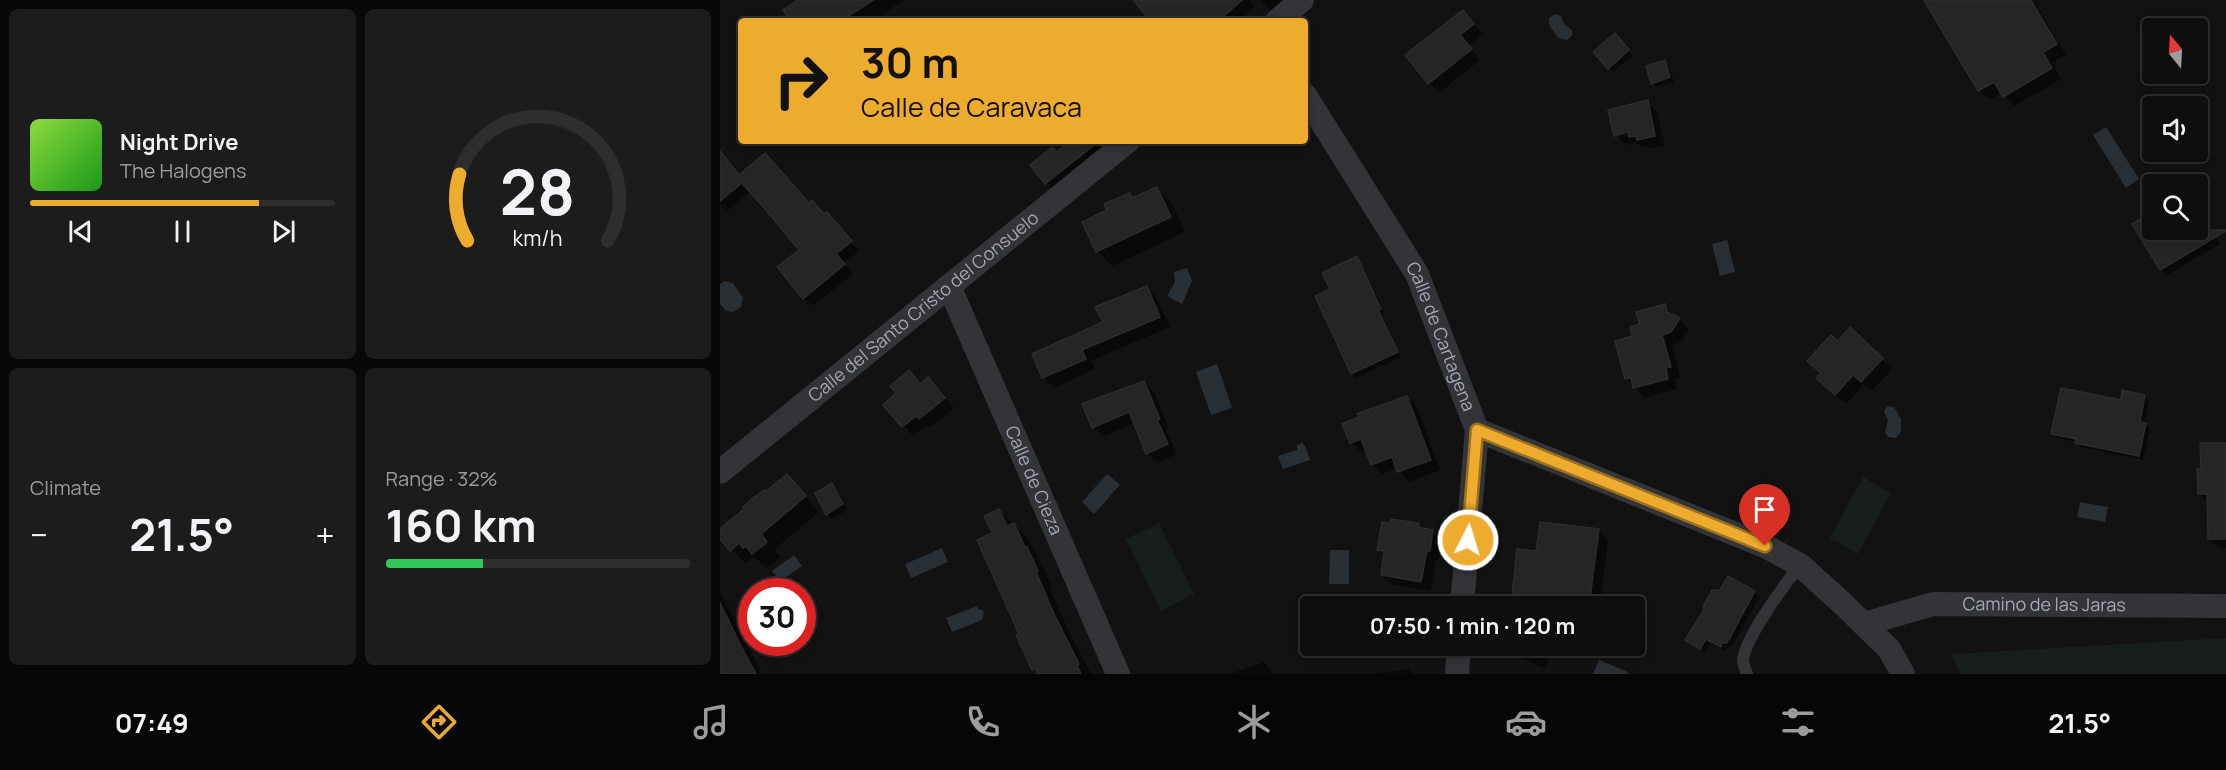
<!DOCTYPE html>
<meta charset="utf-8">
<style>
body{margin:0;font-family:Manrope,sans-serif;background:#1c1c1c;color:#f1f3f6;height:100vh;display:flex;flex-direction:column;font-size:22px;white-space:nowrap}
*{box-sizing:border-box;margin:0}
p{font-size:20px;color:#9b9c9e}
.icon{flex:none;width:33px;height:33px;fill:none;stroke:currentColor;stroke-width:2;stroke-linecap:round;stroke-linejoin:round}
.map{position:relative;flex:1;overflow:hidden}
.panel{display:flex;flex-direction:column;gap:9px;padding:9px;background:#080808;width:720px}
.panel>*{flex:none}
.guide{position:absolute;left:18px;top:18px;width:570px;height:126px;border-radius:6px;box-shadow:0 3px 9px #0003,0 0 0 2px #2e2e2e;background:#eeac2f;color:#111;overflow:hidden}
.needle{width:39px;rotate:342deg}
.controls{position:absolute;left:1422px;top:18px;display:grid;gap:12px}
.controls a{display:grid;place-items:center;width:66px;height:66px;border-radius:6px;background:#0e0e0e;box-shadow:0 3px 9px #0003,0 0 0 2px #2e2e2e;font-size:30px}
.speed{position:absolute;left:18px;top:578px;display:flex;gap:12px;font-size:30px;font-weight:700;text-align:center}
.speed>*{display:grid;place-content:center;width:78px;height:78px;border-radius:50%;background:#0e0e0e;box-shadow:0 3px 9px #0003,0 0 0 2px #2e2e2e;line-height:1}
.speed .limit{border:9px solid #d22;background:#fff;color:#111}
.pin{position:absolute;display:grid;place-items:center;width:51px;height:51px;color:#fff;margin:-62px -26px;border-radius:50% 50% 50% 0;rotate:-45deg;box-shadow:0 0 6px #0007}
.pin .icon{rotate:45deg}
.me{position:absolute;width:66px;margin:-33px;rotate:5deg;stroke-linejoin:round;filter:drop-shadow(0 0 4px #0008)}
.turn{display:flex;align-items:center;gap:21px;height:126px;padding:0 24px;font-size:27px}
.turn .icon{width:78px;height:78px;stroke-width:2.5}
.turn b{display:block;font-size:42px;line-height:51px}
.big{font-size:45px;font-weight:700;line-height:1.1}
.panel .widget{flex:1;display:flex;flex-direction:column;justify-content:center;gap:9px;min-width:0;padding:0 21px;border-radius:9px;background:#1c1c1c}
.panel .dial{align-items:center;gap:0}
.dial svg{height:156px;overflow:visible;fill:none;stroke:#2e2e2e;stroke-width:7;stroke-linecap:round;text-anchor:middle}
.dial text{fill:#f1f3f6;stroke:none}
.song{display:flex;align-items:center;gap:18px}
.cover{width:72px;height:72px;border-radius:9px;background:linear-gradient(135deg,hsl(90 70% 55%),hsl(120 70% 35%))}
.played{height:6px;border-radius:3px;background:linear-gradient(90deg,#eeac2f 75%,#2e2e2e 75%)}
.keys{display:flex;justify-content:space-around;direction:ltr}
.heat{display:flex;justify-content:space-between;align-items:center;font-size:33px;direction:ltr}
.charge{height:9px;border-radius:4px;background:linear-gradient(90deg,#34c759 32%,#2e2e2e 0)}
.panel .tiles{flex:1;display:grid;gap:9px;grid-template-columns:repeat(2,1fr)}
.trip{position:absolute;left:580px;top:596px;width:345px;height:60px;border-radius:6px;background:#0e0e0e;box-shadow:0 3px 9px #0003,0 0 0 2px #2e2e2e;font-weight:700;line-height:60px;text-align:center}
.menu{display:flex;height:96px;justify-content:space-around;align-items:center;background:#060606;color:#9b9c9e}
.menu .icon{width:42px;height:42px}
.menu .on{color:#eeac2f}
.menu b{font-size:27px;color:#f1f3f6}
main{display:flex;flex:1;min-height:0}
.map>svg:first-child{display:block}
.green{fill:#181e19}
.water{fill:#283036}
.shadow{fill:#0007}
.building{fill:#252527;stroke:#2c2c2f;stroke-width:1.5}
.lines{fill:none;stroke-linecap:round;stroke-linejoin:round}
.service{stroke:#333438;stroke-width:12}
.minor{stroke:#333438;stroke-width:24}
.route-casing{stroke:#9b701f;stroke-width:15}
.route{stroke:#eeac2f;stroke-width:10}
.labels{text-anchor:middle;stroke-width:6;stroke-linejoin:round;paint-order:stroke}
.street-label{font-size:18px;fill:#a3a8b4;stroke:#0d0d0e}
</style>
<main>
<section class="panel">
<div class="tiles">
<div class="widget">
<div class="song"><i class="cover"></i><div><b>Night Drive</b><p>The Halogens</p></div></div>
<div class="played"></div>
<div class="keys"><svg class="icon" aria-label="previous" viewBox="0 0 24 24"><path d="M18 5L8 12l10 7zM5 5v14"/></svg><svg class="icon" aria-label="pause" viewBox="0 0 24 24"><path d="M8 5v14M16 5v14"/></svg><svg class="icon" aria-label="next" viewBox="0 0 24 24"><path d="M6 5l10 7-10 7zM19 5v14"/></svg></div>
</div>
<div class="widget dial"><svg viewBox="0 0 100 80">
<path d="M14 69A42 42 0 1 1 86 69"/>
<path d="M14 69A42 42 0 0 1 10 35" stroke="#eeac2f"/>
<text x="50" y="56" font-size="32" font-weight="700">28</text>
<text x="50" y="72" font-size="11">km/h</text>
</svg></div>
<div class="widget"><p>Climate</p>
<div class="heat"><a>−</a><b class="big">21.5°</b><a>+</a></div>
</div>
<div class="widget"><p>Range · 32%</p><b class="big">160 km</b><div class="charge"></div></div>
</div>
</section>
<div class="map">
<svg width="1506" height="674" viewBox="0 0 1506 674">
<rect width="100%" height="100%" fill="#121213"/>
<g class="green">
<path d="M 1143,477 L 1171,493 L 1138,554 L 1110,538 Z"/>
<path d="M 439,523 L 474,594 L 441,611 L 406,539 Z"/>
<path d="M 1506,638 L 1506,674 L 1241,674 L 1231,654 Z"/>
</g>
<g class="water">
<path d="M 835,14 L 841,16 L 844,24 L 852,30 L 852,35 L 847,40 L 838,38 L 829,25 L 829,18 Z"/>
<path d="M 1386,127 L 1419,179 L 1406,188 L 1373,135 Z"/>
<path d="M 1007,240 L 1015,272 L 1000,276 L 992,244 Z"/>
<path d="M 467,268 L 472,281 L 462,304 L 447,296 L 455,282 L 454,272 Z"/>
<path d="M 5,281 L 13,283 L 23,298 L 21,307 L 13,312 L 6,311 L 0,304 L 0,284 Z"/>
<path d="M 497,364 L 512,408 L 491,415 L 476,372 Z"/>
<path d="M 1167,406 L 1174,407 L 1181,419 L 1181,432 L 1176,438 L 1168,437 L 1165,432 L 1168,420 L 1164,411 Z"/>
<path d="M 582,443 L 585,446 L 590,460 L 563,469 L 558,456 L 577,450 L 577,445 Z"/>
<path d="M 387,474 L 400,485 L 374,514 L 362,502 Z"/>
<path d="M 1360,502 L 1388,507 L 1385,522 L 1357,517 Z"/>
<path d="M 222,548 L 228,562 L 191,578 L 185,564 Z"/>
<path d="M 610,550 L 629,550 L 629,584 L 609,584 Z"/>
<path d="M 74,555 L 82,566 L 60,581 L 52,571 Z"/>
<path d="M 257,606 L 258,609 L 264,611 L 262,620 L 232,632 L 226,618 Z"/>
<path d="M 879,660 L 908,672 L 907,674 L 873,674 Z"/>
</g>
<g class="shadow">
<path d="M 81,0 L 184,0 L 159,17 L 160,20 L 158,21 L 71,21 Z"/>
<path d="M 415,0 L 529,0 L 535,7 L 519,21 L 431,21 Z"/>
<path d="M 541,0 L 563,0 L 550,10 Z"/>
<path d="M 1206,0 L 1314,0 L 1346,55 L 1332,63 L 1341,79 L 1294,106 L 1282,93 L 1269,100 L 1259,90 Z"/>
<path d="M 743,12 L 763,34 L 749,46 L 760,60 L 719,93 L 709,83 Z"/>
<path d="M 900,40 L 913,56 L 893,72 L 889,68 Z"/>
<path d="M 944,61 L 949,66 L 954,82 L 937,87 L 933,83 Z"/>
<path d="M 927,102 L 937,112 L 945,146 L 928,149 L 925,146 L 921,147 L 916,142 L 906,145 L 896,135 Z"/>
<path d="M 353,141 L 397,141 L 334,191 L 312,165 L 337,154 Z"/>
<path d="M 0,165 L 20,176 L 90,204 L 116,223 L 139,251 L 124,263 L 133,274 L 93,306 L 84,298 L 81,251 L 31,191 L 7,211 L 0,204 Z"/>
<path d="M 437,189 L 452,203 L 465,232 L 392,266 L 377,251 L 389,211 L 410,195 L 414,199 Z"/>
<path d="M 1479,213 L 1485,219 L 1500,244 L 1447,275 L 1441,269 L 1414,224 L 1432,214 L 1432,230 L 1478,230 Z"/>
<path d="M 636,258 L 641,263 L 665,314 L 661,315 L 681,357 L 636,378 L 632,373 L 612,290 Z"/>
<path d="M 426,287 L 437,298 L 450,327 L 371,361 L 375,369 L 334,388 L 324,377 Z"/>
<path d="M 944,306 L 969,329 L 961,342 L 952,345 L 960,377 L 955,378 L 957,389 L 925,398 L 906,378 L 914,337 L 921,325 Z"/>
<path d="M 1118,343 L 1162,359 L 1172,369 L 1152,391 L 1144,384 L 1126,404 L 1108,388 Z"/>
<path d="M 424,382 L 434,392 L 449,429 L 446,430 L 457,454 L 437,463 L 427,453 L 415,423 L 383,437 L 373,427 Z"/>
<path d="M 201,385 L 217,389 L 234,408 L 210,428 L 207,425 L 193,436 L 184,426 Z"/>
<path d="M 687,397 L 697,407 L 720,470 L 689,482 L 677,468 L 662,474 L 652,464 L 647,450 L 641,452 L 631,442 Z"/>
<path d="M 1424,397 L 1429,401 L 1425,424 L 1430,429 L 1423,460 L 1361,447 L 1357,442 L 1337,438 L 1333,434 L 1402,402 Z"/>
<path d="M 1506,444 L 1506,548 L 1499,548 L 1489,538 L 1489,503 L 1479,493 L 1482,470 Z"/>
<path d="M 67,476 L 99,512 L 54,550 L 61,557 L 48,568 L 34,557 L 26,564 L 0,537 L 0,533 Z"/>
<path d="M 112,485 L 117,490 L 127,510 L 112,519 L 107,515 L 97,494 Z"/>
<path d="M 279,511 L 309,539 L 332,586 L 329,587 L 349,632 L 371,674 L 318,674 L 313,669 L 273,534 Z"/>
<path d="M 698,525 L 702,529 L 712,531 L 722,541 L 719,560 L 716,560 L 711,591 L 673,585 L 662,575 L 665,555 L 659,549 Z"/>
<path d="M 878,530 L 888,540 L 880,606 L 813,606 L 803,605 L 793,595 L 817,553 Z"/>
<path d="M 1034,592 L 1039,597 L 1013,645 L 1007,648 L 1005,651 L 991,643 L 985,652 L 967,640 L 986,611 Z"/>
<path d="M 0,594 L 3,597 L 42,674 L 6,674 L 0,667 Z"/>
<path d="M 774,598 L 788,606 L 770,606 Z"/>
<path d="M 778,645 L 838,645 L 824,669 Z"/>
<path d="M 544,662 L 554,674 L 509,674 Z"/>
<path d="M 689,668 L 694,674 L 654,674 Z"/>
</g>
<g class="building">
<path d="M 78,0 L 153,0 L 121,21 L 70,21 L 63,10 Z"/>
<path d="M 413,0 L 522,0 L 498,21 L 431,21 Z"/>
<path d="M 1204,0 L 1311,0 L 1337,44 L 1323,52 L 1332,68 L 1283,97 L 1274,82 L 1258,91 Z"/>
<path d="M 743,10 L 754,24 L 740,35 L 752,49 L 708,84 L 685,55 Z"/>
<path d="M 895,33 L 909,50 L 888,69 L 873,52 Z"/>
<path d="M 945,60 L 950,77 L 931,84 L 926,66 Z"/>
<path d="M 928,100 L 935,136 L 917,140 L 916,136 L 909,137 L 908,132 L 894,136 L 888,110 Z"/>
<path d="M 351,141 L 379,141 L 325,184 L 310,165 L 332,147 L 337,152 Z"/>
<path d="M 0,151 L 19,175 L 45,153 L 89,203 L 92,200 L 104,214 L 107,212 L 132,241 L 116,254 L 125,264 L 83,299 L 57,267 L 79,250 L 51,216 L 22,183 L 0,201 Z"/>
<path d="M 437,187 L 451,217 L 376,252 L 362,222 L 387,210 L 384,204 L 410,193 L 412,198 Z"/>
<path d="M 1432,212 L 1432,230 L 1506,230 L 1506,231 L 1440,270 L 1412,224 Z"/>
<path d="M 637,256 L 661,309 L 658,310 L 678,352 L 631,374 L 595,296 L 610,289 L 602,273 Z"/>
<path d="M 427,286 L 440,317 L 362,350 L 366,359 L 322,378 L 312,354 L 383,322 L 375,307 Z"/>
<path d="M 945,304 L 947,312 L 960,318 L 951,332 L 942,335 L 951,367 L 946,368 L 948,379 L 913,388 L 911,378 L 905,379 L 895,341 L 912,336 L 910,327 L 920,324 L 916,312 Z"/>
<path d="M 1130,327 L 1163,358 L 1141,382 L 1133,375 L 1115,395 L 1096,378 L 1101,373 L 1087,361 L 1111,335 L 1118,341 Z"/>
<path d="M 189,370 L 200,384 L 208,377 L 225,398 L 199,419 L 196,416 L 182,427 L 163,405 L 176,393 L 170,386 Z"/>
<path d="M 424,381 L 440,419 L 437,420 L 448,444 L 426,454 L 409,412 L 372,428 L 362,404 Z"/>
<path d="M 1341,388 L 1401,400 L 1402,390 L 1425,395 L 1420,422 L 1426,423 L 1419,456 L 1355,443 L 1356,439 L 1331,434 Z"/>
<path d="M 687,396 L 711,460 L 677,472 L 672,457 L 651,465 L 641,439 L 630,443 L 622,424 L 639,417 L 637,414 Z"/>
<path d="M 1480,443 L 1506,443 L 1506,539 L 1488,539 L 1487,494 L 1478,494 L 1477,469 L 1481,469 Z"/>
<path d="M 67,474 L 86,496 L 41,534 L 47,542 L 32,554 L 26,546 L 23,548 L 19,543 L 10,551 L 0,539 L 0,529 L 25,508 L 23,507 L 33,498 L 44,490 L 45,492 Z"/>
<path d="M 112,483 L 123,504 L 106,515 L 95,493 Z"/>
<path d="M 279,509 L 287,526 L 294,523 L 305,547 L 307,547 L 318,571 L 316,572 L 335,616 L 359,664 L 357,665 L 361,674 L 318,674 L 315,668 L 312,670 L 296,635 L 299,634 L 257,540 L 272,533 L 264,516 Z"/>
<path d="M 671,519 L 699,523 L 698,527 L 713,530 L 710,551 L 707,551 L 701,582 L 661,575 L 664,551 L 657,550 L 662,522 L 670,523 Z"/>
<path d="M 820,522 L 879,529 L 869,606 L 792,595 L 797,549 L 816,551 Z"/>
<path d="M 1008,576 L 1035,591 L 1007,643 L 1002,643 L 1001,647 L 986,639 L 980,649 L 965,640 L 984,610 L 983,607 L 992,590 L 1000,590 Z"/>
<path d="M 0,603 L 22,648 L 36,674 L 0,674 Z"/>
</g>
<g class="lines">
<path class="service" d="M 1027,674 C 1026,670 1023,665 1023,661 C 1024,639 1065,584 1080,565"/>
<g class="minor">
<path d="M 557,21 L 582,0"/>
<path id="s1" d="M 585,95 L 697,274 L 757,430 L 742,606"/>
<path id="s2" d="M 229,286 L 398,674"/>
<path d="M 757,430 L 1045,546 L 1080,565 L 1122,603 L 1169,649 L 1183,674"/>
<path id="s3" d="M 0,472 L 408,141"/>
<path id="s4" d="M 1144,624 L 1213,604 L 1506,606"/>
<path d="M 737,674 L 739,645"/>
</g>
</g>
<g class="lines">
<g class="route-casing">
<path id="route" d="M 748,540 L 757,430 L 1045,546"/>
</g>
<use href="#route" class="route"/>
</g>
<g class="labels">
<g class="street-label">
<text dy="6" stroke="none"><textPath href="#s3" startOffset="262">Calle del Santo Cristo del Consuelo</textPath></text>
<text dy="6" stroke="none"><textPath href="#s1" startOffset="278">Calle de Cartagena</textPath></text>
<text dy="6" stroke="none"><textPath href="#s2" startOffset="212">Calle de Cieza</textPath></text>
<text dy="6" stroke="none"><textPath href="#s4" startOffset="183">Camino de las Jaras</textPath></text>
</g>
</g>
</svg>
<div class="controls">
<a><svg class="needle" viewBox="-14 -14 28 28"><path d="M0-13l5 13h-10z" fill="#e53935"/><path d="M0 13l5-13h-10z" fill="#9b9c9e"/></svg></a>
<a><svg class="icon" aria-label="sound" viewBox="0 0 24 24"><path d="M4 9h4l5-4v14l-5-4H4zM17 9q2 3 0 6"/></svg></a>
<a><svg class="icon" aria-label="search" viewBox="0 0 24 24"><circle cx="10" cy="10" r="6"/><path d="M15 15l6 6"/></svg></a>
</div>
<div class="speed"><div class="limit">30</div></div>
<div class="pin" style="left:1045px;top:546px;background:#d93025"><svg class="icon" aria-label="arrive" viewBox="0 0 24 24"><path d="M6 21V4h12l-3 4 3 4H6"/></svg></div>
<svg class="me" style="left:748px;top:540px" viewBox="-20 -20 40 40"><circle r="17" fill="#eeac2f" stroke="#fff" stroke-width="3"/><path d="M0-11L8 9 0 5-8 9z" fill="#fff"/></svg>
<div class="trip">07:50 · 1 min · 120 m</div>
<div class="guide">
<div class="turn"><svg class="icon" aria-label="right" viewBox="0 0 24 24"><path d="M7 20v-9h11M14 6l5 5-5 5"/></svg><div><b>30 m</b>Calle de Caravaca</div></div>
</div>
</div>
</main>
<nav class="menu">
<b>07:49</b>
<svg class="icon on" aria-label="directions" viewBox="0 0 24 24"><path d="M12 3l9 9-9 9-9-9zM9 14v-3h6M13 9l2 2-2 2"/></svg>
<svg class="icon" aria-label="music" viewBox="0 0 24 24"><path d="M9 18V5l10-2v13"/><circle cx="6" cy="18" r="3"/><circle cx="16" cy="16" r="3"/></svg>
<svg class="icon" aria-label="phone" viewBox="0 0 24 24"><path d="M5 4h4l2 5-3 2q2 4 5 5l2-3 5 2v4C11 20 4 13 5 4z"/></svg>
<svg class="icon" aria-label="climate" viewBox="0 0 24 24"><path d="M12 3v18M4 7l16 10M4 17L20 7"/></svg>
<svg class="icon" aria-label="car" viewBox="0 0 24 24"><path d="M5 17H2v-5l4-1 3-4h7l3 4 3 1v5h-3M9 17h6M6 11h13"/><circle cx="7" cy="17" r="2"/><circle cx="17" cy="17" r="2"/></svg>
<svg class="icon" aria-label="filters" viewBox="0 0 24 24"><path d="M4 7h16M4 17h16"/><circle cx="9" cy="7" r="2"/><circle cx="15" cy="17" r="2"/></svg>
<b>21.5°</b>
</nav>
